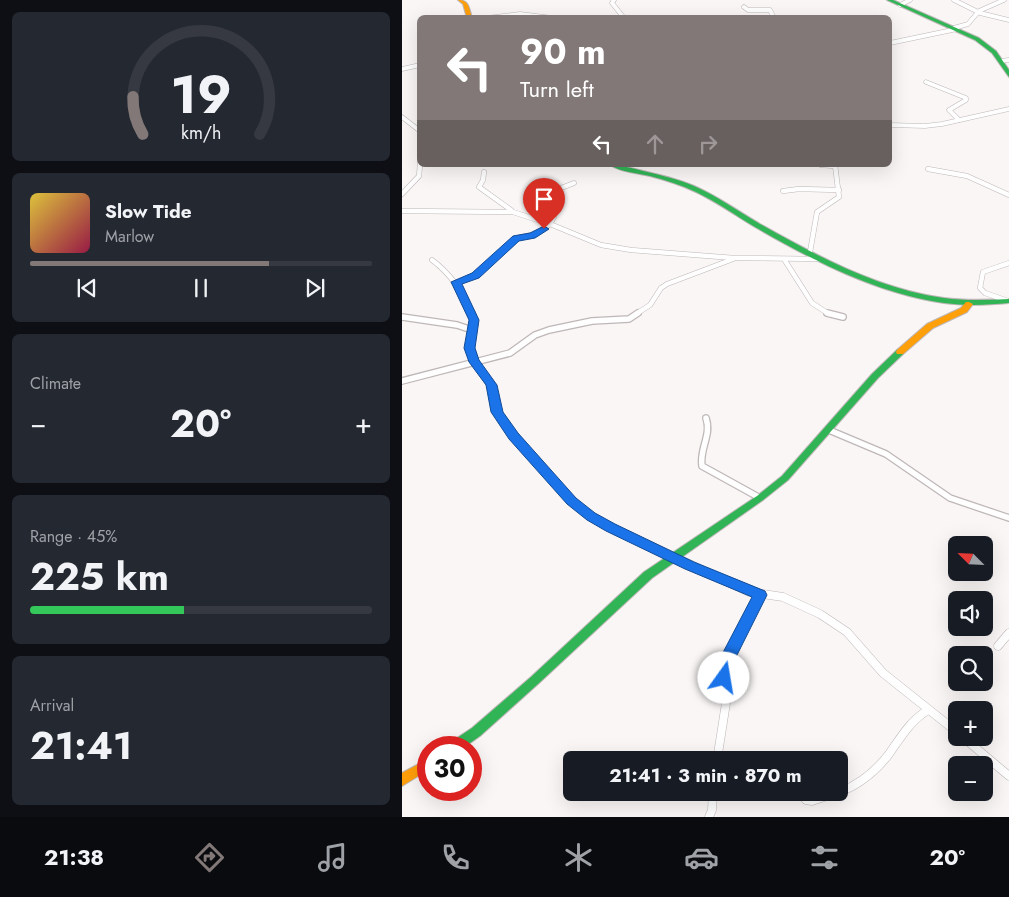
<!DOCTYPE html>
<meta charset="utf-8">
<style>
body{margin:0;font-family:Jost,sans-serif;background:#242831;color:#f1f3f6;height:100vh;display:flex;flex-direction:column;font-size:19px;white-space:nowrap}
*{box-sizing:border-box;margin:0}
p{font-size:16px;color:#9ea1a6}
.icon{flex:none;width:28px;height:28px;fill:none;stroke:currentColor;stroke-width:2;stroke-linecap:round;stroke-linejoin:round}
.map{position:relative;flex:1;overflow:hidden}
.sheet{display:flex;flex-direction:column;gap:12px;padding:12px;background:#0d0f14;width:402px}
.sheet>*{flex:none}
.guide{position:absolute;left:15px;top:15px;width:475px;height:152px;border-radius:8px;box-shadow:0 5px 20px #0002;background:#827877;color:#fff;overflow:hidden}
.needle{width:32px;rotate:294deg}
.tools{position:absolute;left:546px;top:536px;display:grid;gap:10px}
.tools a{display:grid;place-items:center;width:45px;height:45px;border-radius:8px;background:#171b24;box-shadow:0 5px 20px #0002;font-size:25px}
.speed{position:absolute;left:15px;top:736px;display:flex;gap:10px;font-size:25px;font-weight:700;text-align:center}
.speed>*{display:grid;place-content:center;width:65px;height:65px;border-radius:50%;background:#171b24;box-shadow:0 5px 20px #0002;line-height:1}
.speed .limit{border:8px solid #d22;background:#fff;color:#111}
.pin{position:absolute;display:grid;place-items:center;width:42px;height:42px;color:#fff;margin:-51px -21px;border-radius:50% 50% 50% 0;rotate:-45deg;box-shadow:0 0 5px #0007}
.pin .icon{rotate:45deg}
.me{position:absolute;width:55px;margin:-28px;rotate:13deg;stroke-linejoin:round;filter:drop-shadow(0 0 4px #0008)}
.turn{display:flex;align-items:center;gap:18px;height:105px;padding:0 20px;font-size:22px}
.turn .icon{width:65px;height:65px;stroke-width:2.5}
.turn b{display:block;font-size:35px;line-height:42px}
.lanes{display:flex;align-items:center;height:48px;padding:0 20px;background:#0003;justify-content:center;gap:25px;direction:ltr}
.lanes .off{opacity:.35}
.big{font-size:38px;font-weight:700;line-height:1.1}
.sheet .card{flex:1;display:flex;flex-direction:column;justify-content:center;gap:8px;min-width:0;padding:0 18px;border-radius:8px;background:#242831}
.sheet .dial{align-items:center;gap:0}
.dial svg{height:130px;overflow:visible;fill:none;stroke:#363941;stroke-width:7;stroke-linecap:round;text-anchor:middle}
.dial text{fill:#f1f3f6;stroke:none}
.song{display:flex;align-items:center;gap:15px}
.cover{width:60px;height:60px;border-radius:8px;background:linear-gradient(135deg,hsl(50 70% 55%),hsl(340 70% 35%))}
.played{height:5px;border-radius:2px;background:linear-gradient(90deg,#827877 70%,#363941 70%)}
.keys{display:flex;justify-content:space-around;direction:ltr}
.heat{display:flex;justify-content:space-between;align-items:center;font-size:28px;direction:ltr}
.charge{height:8px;border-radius:4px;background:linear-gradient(90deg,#34c759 45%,#363941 0)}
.trip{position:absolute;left:161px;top:751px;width:285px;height:50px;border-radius:8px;background:#171b24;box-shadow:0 5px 20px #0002;font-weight:700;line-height:50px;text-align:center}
.tabs{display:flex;height:80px;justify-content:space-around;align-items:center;background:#090b0e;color:#9ea1a6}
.tabs .icon{width:35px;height:35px}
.tabs .selected{color:#827877}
.tabs b{font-size:22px;color:#f1f3f6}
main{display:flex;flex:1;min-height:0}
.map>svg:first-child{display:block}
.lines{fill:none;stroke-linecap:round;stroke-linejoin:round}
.street-far3-casing{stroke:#bfb7b7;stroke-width:5}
.street-far2-casing{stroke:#bfb7b7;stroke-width:5.5}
.street-far1-casing{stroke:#bfb7b7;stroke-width:8}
.street-casing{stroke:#bfb7b7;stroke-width:9}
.fast-casing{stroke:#bfb7b7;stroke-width:2}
.slow-casing{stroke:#bfb7b7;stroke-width:2}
.street-far3{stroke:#fefefe;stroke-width:4}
.street-far2{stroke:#fefefe;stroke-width:4.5}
.street-far1{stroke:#fefefe;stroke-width:5.5}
.street{stroke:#fefefe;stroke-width:8}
.fast{fill:#30b455;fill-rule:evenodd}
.slow{fill:#ff9f0a;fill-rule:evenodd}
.route{fill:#1a73e8;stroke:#114b97}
</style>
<main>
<section class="sheet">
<div class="card dial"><svg viewBox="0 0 100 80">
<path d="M14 69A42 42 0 1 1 86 69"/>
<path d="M14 69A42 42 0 0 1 8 46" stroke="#827877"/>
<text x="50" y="56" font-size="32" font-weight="700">19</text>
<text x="50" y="72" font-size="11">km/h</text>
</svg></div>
<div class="card">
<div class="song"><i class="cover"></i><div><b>Slow Tide</b><p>Marlow</p></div></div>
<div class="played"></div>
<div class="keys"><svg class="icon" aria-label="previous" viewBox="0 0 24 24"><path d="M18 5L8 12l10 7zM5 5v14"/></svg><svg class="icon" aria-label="pause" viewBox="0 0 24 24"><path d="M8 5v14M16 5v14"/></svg><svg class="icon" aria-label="next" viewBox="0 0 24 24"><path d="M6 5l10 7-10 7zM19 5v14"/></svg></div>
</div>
<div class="card"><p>Climate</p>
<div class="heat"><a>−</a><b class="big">20°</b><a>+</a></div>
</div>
<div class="card"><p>Range · 45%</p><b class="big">225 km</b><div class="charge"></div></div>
<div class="card"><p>Arrival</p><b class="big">21:41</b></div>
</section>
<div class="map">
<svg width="607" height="817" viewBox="0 0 607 817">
<rect width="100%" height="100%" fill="#faf6f6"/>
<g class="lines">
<g class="street-far3-casing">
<g id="street-far3">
<path d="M 212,0 L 210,3 L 222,18"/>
<path d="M 552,0 L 578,13 L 607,20"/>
<path d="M 498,5 L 508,0"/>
<path d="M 342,7 L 346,10 L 368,10 L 372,18"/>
<path d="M 85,18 L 118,14 L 150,18"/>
<path d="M 552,28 L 566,24 L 577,11 L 602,0"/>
<path d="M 488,43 L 555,29"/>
<path d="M 599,61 L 607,60"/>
<path d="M 0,69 L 18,65"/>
<path d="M 524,82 L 564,98 L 564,100 L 547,110 L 557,120"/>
<path d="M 0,117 L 18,131"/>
<path d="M 488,125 L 523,126 L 540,124 L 607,109"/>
</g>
</g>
<g class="street-far2-casing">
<g id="street-far2">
<path d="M 18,149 L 18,162"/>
<path d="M 419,165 L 433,166"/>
<path d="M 526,169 L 565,176 L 607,195"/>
<path d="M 82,172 L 81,180 L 77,187 L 109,210"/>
<path d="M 381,191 L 397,189 L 437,190"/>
<path d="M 0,194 L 17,176 L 18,165"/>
<path d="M 0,211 L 111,212 L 148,224 L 199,245 L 229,250 L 332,258 L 418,259"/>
<path d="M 408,252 L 415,212 L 437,197 L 433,165"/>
<path d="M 382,259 L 410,303 L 427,314"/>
<path d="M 30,260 C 49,274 61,292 70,314"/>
<path d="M 54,283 L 73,276 L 114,238 L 134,234 L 148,224 L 152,217 L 146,197 L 149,192 L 172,183"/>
<path d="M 606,301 L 583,293 L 578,288 L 581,272 L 607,263"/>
<path d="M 234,314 L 248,305 L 259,288 L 265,284 L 331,259"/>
</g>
</g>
<g class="street-far1-casing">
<g id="street-far1">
<path d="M 70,313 L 72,320 L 67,349 L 72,362 L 89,385 L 95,412 L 112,436 L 170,501 L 189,517 L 228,536"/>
<path d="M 425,313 L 441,317"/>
<path d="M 0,317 L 55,325 L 70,330"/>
<path d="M 0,381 L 108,353 L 133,335 L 147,330 L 190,321 L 227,319 L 236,313"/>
<path d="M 304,418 C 310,435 297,449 300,466 L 358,498"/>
<path d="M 427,430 L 484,454 L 548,498 L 607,518"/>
</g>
</g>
<g class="street-casing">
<g id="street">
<path d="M 226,535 L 347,592 L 381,597 L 418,614 L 445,632 L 481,673 L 555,732"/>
<path d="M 596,646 L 607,633"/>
<path d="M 562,738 L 607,776"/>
<path d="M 315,760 L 324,703 L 321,670 L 359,595"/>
<path d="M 398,792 L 404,800 L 410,801 L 437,792"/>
<path d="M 438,792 C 458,784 474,771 487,754 C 499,737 508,721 526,710"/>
<path d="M 307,817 L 310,810 L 311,792"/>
</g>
</g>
<g class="fast-casing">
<g id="fast">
<path d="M 485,0 L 491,0 L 577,38 L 594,51 L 607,70 L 607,77 L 590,53 L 573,40 Z"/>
<path d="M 208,165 C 219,165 230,168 241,171 C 258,175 276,179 292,186 C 315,196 336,211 358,224 C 415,256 476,289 542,298 C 564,301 585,300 607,299 L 607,303 C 585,305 564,306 542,303 C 474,293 412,261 353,227 C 333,215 315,202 294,192 C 279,185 264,180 248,176 C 235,173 218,172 208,165 Z"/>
<path d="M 498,349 L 502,352 L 501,354 L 476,378 L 386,480 L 361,500 L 250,578 L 137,683 L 78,736 L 61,748 L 44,748 L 46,744 L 70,728 L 129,677 L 242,572 L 355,496 L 380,476 L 470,374 L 495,350 Z"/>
</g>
</g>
<g class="slow-casing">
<g id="slow">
<path d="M 56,0 C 67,0 67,8 70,18 L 65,18 L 61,4 Z"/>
<path d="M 564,302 L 567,302 L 571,304 L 565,312 L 531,328 L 501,354 L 495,354 L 494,352 L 495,350 L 525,324 L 559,308 Z"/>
<path d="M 26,759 L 26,770 L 0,786 L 0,773 Z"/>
</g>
</g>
<use href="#street-far3" class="street-far3"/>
<use href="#street-far2" class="street-far2"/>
<use href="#street-far1" class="street-far1"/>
<use href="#street" class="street"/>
<use href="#fast" class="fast"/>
<use href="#slow" class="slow"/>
</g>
<path class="route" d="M 142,226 L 147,229 L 133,238 L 117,241 L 77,278 L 60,284 L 77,320 L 73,348 L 77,360 L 95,385 L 101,412 L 116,433 L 174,498 L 193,513 L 213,524 L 292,562 L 363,591 L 365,595 L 330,665 L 330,678 L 328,682 L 322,684 L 317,682 L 315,678 L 315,664 L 350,597 L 283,569 L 204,531 L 185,520 L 165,504 L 107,439 L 89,412 L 84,385 L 67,362 L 62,348 L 67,320 L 49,282 L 70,273 L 111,236 L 128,233 Z"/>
</svg>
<div class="tools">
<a><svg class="needle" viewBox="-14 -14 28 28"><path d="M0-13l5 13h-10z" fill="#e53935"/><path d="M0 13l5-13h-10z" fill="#9ea1a6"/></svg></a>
<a><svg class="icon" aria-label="sound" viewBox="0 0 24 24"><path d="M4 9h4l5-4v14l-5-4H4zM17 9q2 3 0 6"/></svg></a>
<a><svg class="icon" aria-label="search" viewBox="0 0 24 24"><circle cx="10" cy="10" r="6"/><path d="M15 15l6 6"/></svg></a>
<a>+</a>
<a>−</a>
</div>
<div class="speed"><div class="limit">30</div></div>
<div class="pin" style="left:142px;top:229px;background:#d93025"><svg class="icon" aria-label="arrive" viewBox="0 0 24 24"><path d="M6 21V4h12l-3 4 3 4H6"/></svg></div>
<svg class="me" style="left:322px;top:678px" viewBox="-20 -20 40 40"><circle r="19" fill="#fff"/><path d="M0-13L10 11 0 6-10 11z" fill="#1a73e8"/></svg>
<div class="trip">21:41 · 3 min · 870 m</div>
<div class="guide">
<div class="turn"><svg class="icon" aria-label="left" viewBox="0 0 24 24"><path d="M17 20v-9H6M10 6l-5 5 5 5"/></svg><div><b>90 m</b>Turn left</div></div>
<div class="lanes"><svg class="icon" aria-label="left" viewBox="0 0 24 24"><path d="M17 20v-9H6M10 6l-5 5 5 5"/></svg><svg class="icon off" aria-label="ahead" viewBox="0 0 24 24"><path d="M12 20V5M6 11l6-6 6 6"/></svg><svg class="icon off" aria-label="right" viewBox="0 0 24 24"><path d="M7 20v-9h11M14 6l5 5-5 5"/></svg></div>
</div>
</div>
</main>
<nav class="tabs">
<b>21:38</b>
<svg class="icon selected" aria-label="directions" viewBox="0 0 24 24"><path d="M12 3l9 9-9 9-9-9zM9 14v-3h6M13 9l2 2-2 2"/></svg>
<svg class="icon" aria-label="music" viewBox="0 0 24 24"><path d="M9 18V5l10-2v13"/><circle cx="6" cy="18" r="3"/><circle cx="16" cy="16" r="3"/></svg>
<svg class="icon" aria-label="phone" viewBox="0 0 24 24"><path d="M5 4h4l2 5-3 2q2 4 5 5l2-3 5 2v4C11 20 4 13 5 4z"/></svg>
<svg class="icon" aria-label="climate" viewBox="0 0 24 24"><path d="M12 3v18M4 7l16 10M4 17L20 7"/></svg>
<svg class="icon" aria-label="car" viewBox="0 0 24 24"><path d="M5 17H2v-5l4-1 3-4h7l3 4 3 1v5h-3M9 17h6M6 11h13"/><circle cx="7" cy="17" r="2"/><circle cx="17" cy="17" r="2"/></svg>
<svg class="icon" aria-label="filters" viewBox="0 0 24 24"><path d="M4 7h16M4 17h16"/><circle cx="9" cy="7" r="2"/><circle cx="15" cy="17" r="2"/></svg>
<b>20°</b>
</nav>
